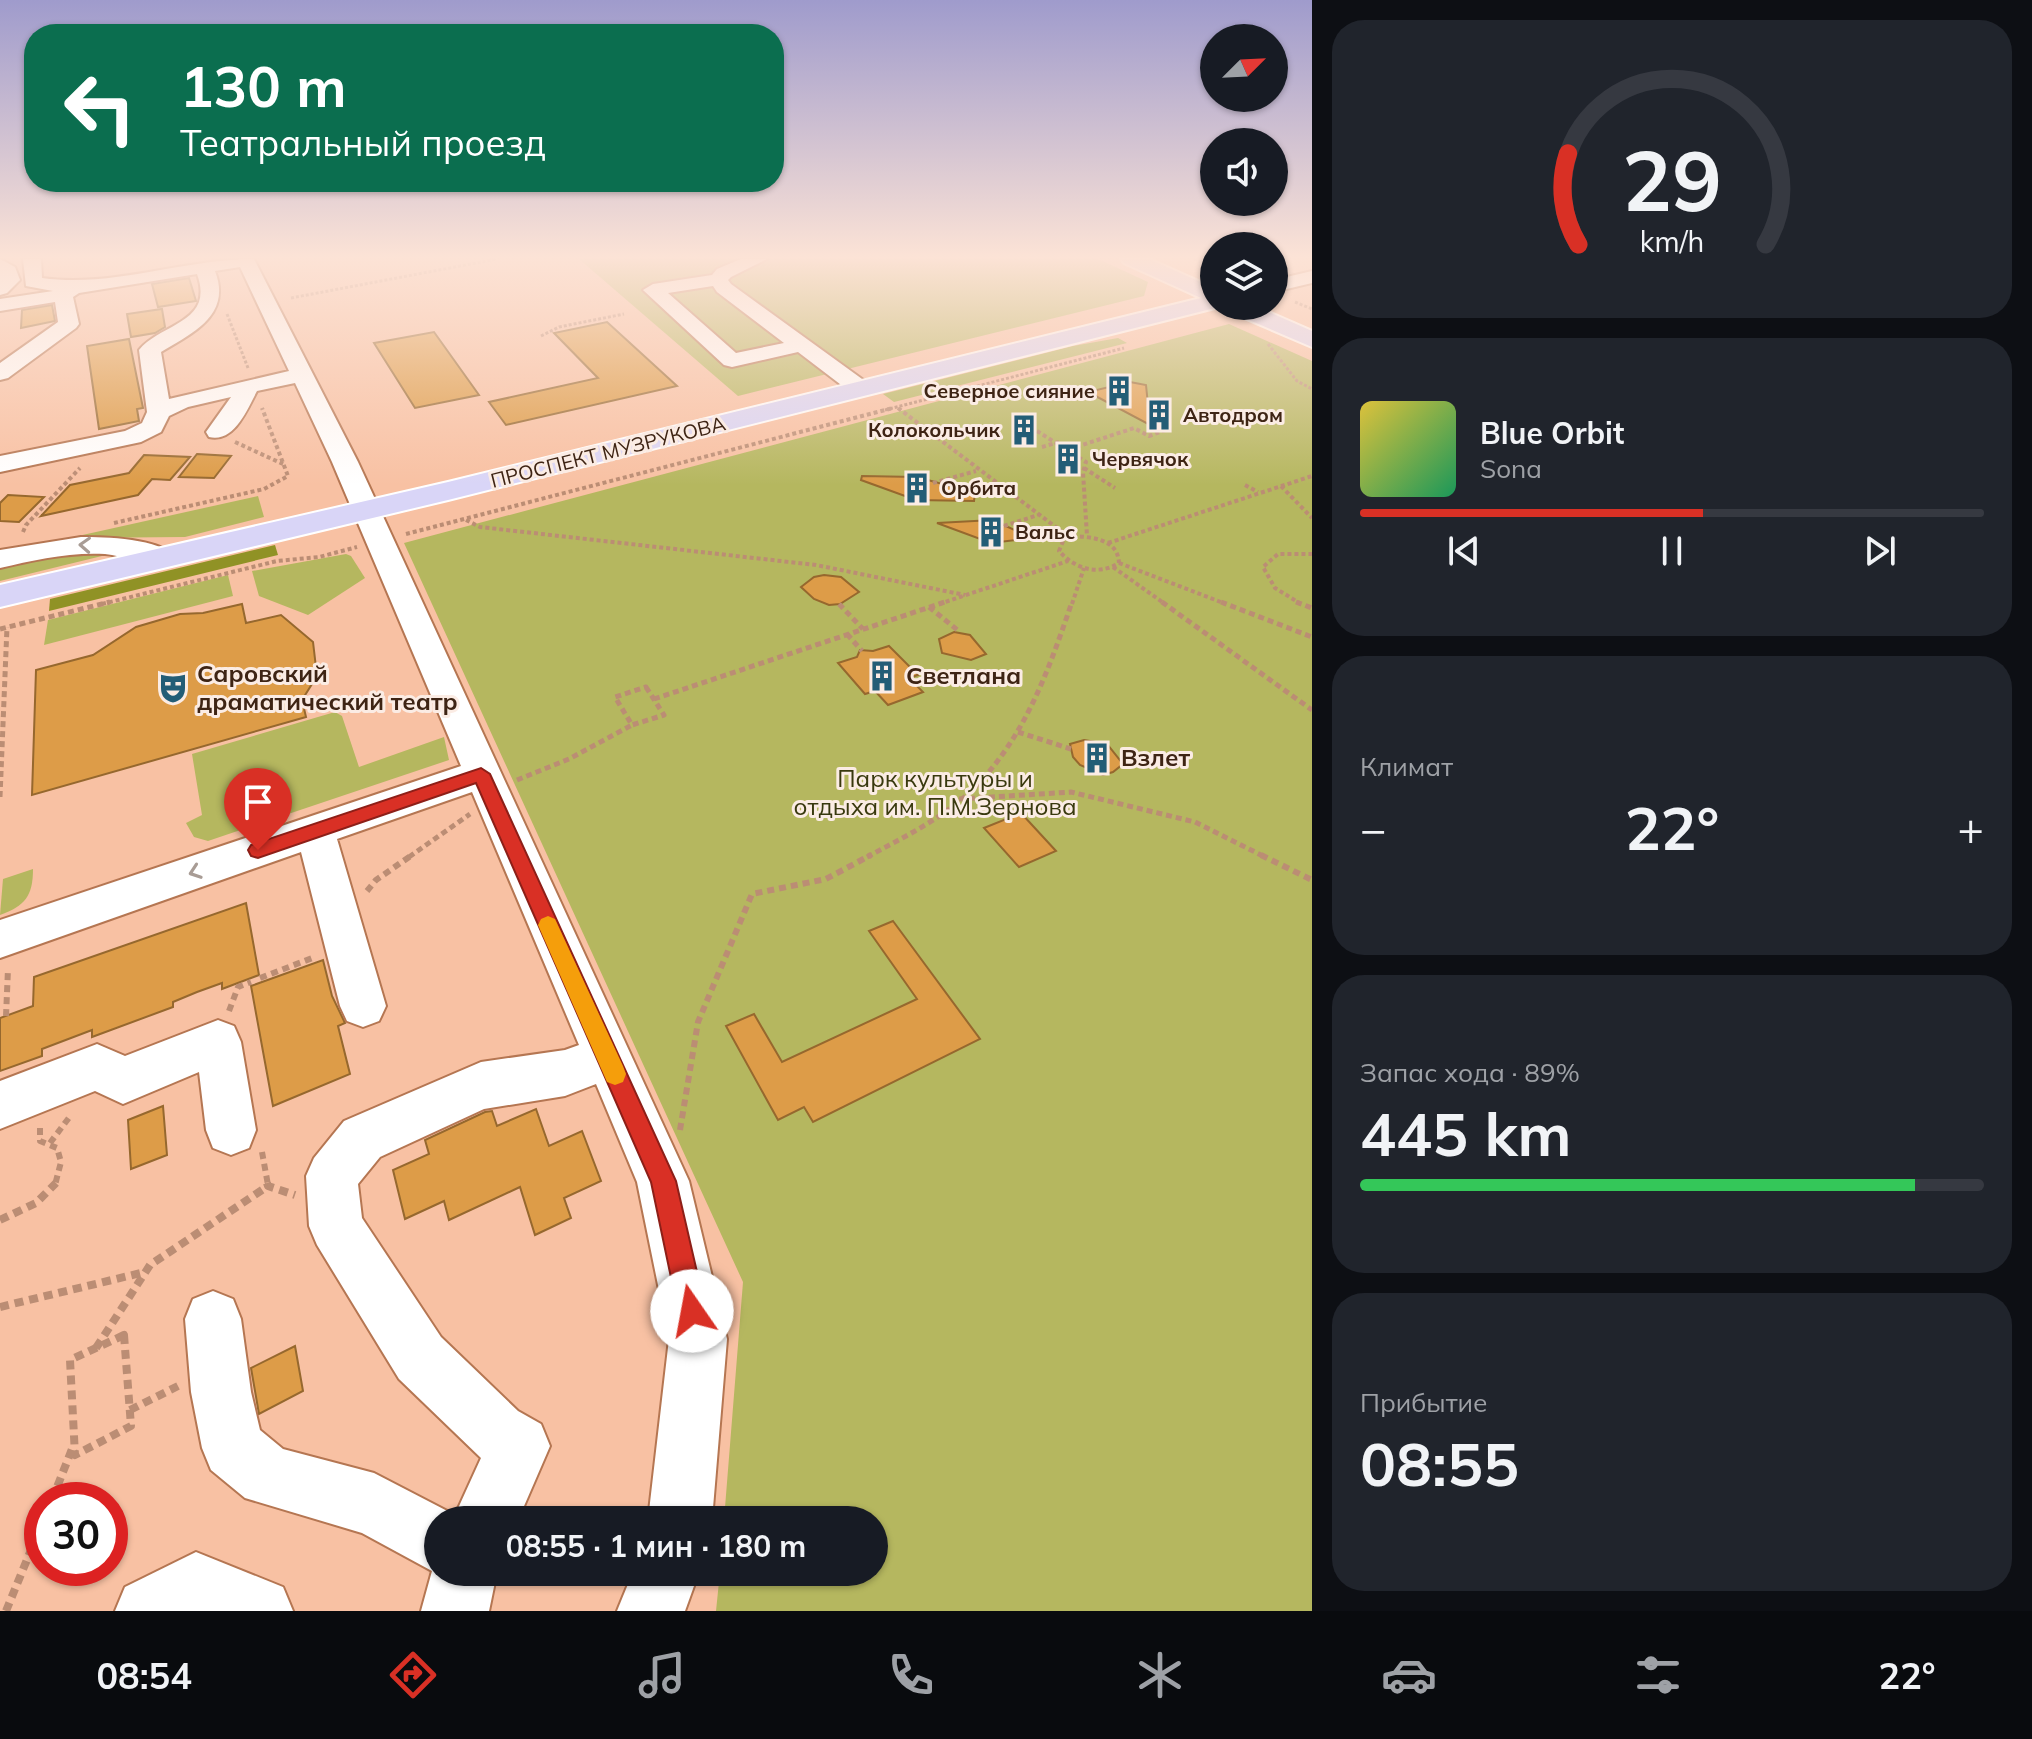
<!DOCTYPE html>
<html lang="ru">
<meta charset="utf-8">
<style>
body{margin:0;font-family:Mulish,sans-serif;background:#20242c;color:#f1f3f6;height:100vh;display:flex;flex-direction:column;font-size:30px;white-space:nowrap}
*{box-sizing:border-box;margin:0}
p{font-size:26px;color:#9ea1a6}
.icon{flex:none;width:44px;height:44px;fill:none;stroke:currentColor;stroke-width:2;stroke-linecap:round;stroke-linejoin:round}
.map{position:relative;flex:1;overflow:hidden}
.details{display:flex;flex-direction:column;gap:20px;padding:20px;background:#0d0f14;width:720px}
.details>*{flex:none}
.banner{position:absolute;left:24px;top:24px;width:760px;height:168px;border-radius:32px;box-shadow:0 2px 6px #0004;background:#0b6e4f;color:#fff;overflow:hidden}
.needle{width:52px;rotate:66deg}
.buttons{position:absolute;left:1200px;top:24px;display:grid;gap:16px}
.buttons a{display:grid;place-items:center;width:88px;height:88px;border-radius:50%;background:#171b24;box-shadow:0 2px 6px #0004;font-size:40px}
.speed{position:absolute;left:24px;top:1482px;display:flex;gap:16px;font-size:40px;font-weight:700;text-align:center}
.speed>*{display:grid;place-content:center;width:104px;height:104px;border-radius:50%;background:#171b24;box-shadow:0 2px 6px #0004;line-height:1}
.speed .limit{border:12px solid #d22;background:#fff;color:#111}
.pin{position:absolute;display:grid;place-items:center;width:68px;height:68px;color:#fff;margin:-82px -34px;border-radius:50% 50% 50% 0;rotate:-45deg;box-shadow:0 0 8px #0007}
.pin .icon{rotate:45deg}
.me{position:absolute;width:88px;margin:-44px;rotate:348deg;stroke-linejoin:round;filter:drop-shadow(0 0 6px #0008)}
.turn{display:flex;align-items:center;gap:28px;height:168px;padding:0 24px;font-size:36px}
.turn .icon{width:104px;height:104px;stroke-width:2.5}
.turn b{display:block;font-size:56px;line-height:68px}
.big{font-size:60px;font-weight:700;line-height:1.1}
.details .card{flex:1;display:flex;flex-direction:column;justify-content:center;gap:12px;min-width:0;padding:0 28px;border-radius:32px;background:#20242c}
.details .dial{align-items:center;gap:0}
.dial svg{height:208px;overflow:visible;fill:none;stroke:#363941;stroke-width:7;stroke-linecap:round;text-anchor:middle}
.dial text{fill:#f1f3f6;stroke:none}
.song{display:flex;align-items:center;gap:24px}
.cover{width:96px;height:96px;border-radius:12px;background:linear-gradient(135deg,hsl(50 70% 55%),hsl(150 70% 35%))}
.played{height:8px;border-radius:4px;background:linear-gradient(90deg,#d93025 55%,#363941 55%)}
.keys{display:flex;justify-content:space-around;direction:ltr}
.heat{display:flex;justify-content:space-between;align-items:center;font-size:44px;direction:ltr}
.charge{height:12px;border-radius:6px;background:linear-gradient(90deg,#34c759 89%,#363941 0)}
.trip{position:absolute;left:424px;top:1506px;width:464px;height:80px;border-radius:40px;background:#171b24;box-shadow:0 2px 6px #0004;font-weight:700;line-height:80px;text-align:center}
.dock{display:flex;height:128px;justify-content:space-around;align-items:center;background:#090b0e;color:#9ea1a6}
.dock .icon{width:56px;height:56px}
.dock .current{color:#d93025}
.dock b{font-size:36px;color:#f1f3f6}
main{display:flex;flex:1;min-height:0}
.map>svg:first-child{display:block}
.green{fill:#b5b75f}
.forest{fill:#909225}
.building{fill:#dd9c48;stroke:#96682e;stroke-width:2}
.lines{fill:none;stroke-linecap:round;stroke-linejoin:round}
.minor-casing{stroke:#b57652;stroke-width:4}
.major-casing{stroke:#fff;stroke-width:4}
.path-far4{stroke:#bb8d74;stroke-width:3;stroke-dasharray:3 2;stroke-linecap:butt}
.path-far3{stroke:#bb8d74;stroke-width:4;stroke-dasharray:4 3;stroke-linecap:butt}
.path-far2{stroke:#bb8d74;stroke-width:5;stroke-dasharray:6 4;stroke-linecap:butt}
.path-far1{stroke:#bb8d74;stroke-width:6;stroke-dasharray:7 5;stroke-linecap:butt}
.path{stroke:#bb8d74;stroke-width:8;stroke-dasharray:9 6;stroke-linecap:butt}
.minor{fill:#fff;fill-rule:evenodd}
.major{fill:#d9d5f7;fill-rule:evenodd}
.oneway{stroke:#a89c95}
.route{fill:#d93025;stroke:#8d1f18;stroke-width:2}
.slow{fill:#f59e0b}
.labels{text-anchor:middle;stroke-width:6;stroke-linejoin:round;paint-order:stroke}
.far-poi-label{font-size:20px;font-weight:bold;fill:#3e2414;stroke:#fbece4;text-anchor:start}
.far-street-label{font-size:20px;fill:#3e2414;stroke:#fbece4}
.poi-label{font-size:24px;font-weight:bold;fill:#3e2414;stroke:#fbece4;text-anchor:start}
.park-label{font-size:24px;fill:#39390e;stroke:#fbece4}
</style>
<main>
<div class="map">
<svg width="1312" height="1611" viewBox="0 0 1312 1611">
<rect width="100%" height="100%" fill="#f8c1a3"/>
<g class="green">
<path d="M 579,259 L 1098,259 L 1148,282 L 1144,296 L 738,396 Z"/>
<path d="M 1229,324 L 1312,361 L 1312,1611 L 716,1611 L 720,1572 L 874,1572 L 874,1520 L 724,1520 L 743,1282 L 404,543 Z"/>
<path d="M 1118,338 L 1127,343 L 894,402 L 883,394 L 1073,346 Z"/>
<path d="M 258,496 L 264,517 L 185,537 L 69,538 Z"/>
<path d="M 66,552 L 106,555 L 0,581 L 0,567 Z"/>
<path d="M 346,554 L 351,556 L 365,578 L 308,615 L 259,596 L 252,571 Z"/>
<path d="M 228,575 L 233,596 L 44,645 L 48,620 Z"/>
<path d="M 335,712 L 342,716 L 359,767 L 444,737 L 449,760 L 208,841 L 194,837 L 186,823 L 202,815 L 192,754 Z"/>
<path d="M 33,869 C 33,896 25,906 0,915 L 3,879 Z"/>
</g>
<path class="forest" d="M 275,545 L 278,555 L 49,611 L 50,599 Z"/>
<g class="building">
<path d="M 189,278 L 196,301 L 158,307 L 152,284 Z"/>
<path d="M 52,305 L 55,321 L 21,328 L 22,310 Z"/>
<path d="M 162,309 L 165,327 L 155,333 L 131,337 L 127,314 Z"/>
<path d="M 607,322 L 677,386 L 506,425 L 489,402 L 598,378 L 554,333 Z"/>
<path d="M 434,332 L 479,395 L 415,408 L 374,343 Z"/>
<path d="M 129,339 L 143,408 L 137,409 L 139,421 L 99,429 L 87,346 Z"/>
<path d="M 1130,382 L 1146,385 L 1150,425 L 1088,392 Z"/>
<path d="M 197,454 L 231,456 L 214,478 L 179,477 Z"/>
<path d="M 144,455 L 190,457 L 170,480 L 152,479 L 138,495 L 41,516 L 70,485 L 129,473 Z"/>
<path d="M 862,476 L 917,477 L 975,493 L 974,501 L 916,500 L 861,480 Z"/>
<path d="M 8,495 L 44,497 L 19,522 L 0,521 L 0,503 Z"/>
<path d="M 993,520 L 1032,538 L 991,543 L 937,523 Z"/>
<path d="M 824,575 L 841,577 L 859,592 L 840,604 L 829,605 L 814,599 L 801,587 L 814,577 Z"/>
<path d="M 242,604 L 246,623 L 281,615 L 313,642 L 317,676 L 302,700 L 306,717 L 32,795 L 36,670 L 93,655 L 136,627 L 180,614 L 203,613 Z"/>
<path d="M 954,632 L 970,635 L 986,654 L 971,660 L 942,653 L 939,639 Z"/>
<path d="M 889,646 L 918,675 L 909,678 L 923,692 L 888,705 L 875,691 L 865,694 L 838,663 L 857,657 L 860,650 L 873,651 Z"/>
<path d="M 1084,740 L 1107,744 L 1123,764 L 1113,772 L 1103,775 L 1080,765 L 1073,757 L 1070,744 Z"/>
<path d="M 1021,813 L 1056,851 L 1019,867 L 984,828 Z"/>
<path d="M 246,903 L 259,975 L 222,989 L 222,983 L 197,992 L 173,1002 L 173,1007 L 92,1037 L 92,1030 L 42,1049 L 42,1056 L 0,1071 L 0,1018 L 33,1006 L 34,977 Z"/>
<path d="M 893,921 L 980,1039 L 813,1122 L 804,1107 L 778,1120 L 726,1026 L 754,1014 L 782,1062 L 917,999 L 869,931 Z"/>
<path d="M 323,960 L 332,996 L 345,1023 L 338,1026 L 350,1074 L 273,1106 L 251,986 Z"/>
<path d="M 163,1106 L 167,1155 L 131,1169 L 128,1120 Z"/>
<path d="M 536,1109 L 549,1146 L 582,1131 L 601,1181 L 564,1198 L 571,1218 L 535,1235 L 520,1187 L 449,1220 L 444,1201 L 405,1219 L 393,1170 L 429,1154 L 425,1140 L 485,1112 L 492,1111 L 497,1126 Z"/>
<path d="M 295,1346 L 303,1391 L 259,1414 L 251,1368 Z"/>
</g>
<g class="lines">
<g class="minor-casing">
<g id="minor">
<path d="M 0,259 L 15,267 L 20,280 L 7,293 L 0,295 Z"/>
<path d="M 23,259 L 41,259 L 42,278 C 112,288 183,259 254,259 L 358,462 L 689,1181 L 727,1339 L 712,1520 L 648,1520 L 669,1339 L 637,1182 L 596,1084 L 565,1096 L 484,1109 L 380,1157 L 358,1184 L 362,1218 L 441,1337 L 518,1411 L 541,1424 L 550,1446 L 518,1520 L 438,1520 L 438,1572 L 497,1572 L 489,1611 L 421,1611 L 432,1571 L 362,1533 L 245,1498 L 211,1470 L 202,1448 L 191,1392 L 185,1319 L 193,1299 L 213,1291 L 233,1299 L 241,1319 L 251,1392 L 260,1430 L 283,1449 L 374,1473 L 455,1515 L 481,1458 L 399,1379 L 317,1245 L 309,1226 L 306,1176 L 314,1158 L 344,1121 L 481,1062 L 565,1050 L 579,1045 L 472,792 L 337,839 L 386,1006 L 379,1021 L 363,1027 L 347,1021 L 340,1006 L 301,852 L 0,958 L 0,920 L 461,766 L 332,462 L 295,383 L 257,391 C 247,410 234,443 209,437 L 206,432 L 231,397 L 188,407 L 169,416 L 161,432 L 141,442 L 0,472 L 0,456 L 125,431 L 142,423 L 147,412 L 139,350 C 161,323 215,323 197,274 L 79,293 L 73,297 L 79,324 L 76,328 L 8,378 L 0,380 L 0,363 L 58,322 L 55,302 L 0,311 L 0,299 L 53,291 L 26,286 ZM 240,267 L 289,371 L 169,399 L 161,352 C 193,333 232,315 215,271 Z"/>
<path d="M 741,259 L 767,259 L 731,277 L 728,280 L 731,284 L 869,384 L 872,389 L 869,394 L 853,394 L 798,352 L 732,367 L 724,365 L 643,290 L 653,284 L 712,275 L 717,269 ZM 713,286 L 717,292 L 784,343 L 736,353 L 668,293 Z"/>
<path d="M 1312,271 L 1312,283 L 1274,292 L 1274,280 Z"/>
<path d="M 81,537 C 104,537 162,538 175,558 L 171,564 C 150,569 127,556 105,554 C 69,552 34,560 0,568 L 0,550 Z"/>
<path d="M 218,1020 L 234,1026 L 241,1042 L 256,1130 L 249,1148 L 231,1155 L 213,1148 L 206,1130 L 199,1072 L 123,1104 L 95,1091 L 0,1129 L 0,1081 L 97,1044 L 125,1056 Z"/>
<path d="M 196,1552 L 283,1587 L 293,1611 L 115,1611 L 125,1587 Z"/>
<path d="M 633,1572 L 699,1572 L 685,1611 L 617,1611 Z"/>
</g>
</g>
<g class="major-casing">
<g id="major">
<path d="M 1121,259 L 1149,259 L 1214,288 L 1214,306 L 1223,306 L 448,500 L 0,607 L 0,585 L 448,482 L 1201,298 L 1124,263 Z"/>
<path d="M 1225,306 L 1255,306 L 1312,331 L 1312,347 L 1228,311 Z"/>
</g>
</g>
<g class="path-far4">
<path d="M 1194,259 L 1214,268"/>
<path d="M 291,298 L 497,259"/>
<path d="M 1295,302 L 1312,309"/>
<path d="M 227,314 L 248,368"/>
<path d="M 541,336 L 559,327 L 624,314"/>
<path d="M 1268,344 L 1297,381 L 1312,389"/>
<path d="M 885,410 L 1124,348"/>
</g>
<g class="path-far3">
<path d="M 898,408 L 1069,537"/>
<path d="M 1037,431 L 1086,462 L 1083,472 L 1087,536"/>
<path d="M 235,442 L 283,464"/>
<path d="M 1042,447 L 1059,442"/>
<path d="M 1070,449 L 1134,428 L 1149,436 L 1171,428"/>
<path d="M 1084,468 L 1115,488"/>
<path d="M 933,483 L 976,471"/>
<path d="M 1245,485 L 1258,492"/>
<path d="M 1281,486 L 1312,518"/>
<path d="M 466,520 L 480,527 L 816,565 L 965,595"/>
<path d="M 114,523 L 264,489 L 288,476 L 262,408"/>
<path d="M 1004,526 L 1038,515"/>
<path d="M 23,532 L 26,525 L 80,468"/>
<path d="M 406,534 L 893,408"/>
<path d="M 1073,536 C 1092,537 1118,539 1119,563 C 1098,576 1075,569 1059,551 L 1064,539 Z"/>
<path d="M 1108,543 L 1312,476"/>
<path d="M 1119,563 L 1226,604"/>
<path d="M 1113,567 L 1165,604"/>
<path d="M 102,604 L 277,561 L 319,557 L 357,547"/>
<path d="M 939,604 L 1068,561"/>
<path d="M 1072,604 L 1084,568"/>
<path d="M 1301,604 L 1275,588 L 1263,567 L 1278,554 L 1312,554"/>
</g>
<g class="path-far2">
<path d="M 1162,602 L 1312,710"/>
<path d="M 1221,602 L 1312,637"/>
<path d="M 1296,602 L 1312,608"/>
<path d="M 839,604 L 863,629"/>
<path d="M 929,607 L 960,632"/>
<path d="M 0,629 L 110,602"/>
<path d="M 847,634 L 862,651"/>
<path d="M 646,687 L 664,715 L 632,725 L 615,697 Z"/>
<path d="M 654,699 L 945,602"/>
<path d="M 1018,732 L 1071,749"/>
<path d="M 517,780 L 569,759 L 632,725"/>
<path d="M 0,797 L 7,627"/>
<path d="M 959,799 L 1071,792 L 1195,822 L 1265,857"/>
<path d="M 409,857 L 470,814"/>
<path d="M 867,857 C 904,837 946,817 976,786 C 1026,735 1049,669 1072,602"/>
</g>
<g class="path-far1">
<path d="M 1261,855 L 1312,880"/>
<path d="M 367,891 L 376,880 L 412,855"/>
<path d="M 260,978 L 315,957"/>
<path d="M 229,1011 L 238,987 L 251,982"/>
<path d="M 6,1016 L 8,969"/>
<path d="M 40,1128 L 40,1141 L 57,1148 L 61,1162 L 55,1185"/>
<path d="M 680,1130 L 698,1022 L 752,894 L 826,879 L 871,855"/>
<path d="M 50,1143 L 71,1115"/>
<path d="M 262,1152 L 268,1185"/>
</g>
<g class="path">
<path d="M 267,1183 L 268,1186 L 295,1195"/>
<path d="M 0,1220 L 36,1203 L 56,1183"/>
<path d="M 0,1307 L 145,1272"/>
<path d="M 124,1335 L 131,1426 L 75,1455 L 70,1360 Z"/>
<path d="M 96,1348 L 150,1265 L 268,1186"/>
<path d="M 130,1410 L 178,1386"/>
<path d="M 52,1500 L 72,1449"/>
<path d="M 6,1611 L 42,1523"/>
</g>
<use href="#minor" class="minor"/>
<use href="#major" class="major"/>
</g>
<defs><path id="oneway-chevron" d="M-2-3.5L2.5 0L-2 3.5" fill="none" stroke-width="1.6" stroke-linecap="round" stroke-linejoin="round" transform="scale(2)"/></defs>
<g class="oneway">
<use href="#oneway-chevron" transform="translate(85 545) rotate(-177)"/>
<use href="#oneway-chevron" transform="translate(195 872) rotate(161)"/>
</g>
<linearGradient id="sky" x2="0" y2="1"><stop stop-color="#9f9bcc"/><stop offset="0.53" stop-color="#fce3d6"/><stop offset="1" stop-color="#fce3d6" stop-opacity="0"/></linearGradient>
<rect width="1312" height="485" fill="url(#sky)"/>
<path class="route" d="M 481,768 L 490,774 L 676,1181 L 706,1311 L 702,1321 L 692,1325 L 682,1321 L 678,1311 L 651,1182 L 476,783 L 258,858 L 251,856 L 248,850 L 251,845 Z"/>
<path class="slow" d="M 548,916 L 555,919 L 623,1066 L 626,1074 L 623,1082 L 615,1085 L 607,1082 L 538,925 L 541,919 Z"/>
<defs>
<g id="building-bare" transform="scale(2.4)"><path d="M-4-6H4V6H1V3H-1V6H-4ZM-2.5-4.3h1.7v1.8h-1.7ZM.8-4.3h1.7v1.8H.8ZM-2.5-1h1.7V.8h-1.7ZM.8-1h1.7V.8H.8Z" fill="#235d76" stroke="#fbece4" stroke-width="2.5" paint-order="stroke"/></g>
<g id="theatre-bare" transform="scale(2.4)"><path d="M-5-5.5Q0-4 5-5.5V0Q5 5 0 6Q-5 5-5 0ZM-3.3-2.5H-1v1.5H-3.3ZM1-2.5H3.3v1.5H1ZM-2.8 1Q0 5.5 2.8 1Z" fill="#235d76" stroke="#fbece4" stroke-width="2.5" paint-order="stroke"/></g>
</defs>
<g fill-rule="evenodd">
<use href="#building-bare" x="1119" y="391"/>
<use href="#building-bare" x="1159" y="415"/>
<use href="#building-bare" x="1024" y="430"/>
<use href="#building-bare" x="1068" y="459"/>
<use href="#building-bare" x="917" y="488"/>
<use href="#building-bare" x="991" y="532"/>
<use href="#building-bare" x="882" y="676"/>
<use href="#theatre-bare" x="173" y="688"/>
<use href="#building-bare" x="1097" y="758"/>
</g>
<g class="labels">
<g class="far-poi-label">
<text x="1095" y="398" text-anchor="end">Северное сияние</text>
<text x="1183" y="422">Автодром</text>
<text x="1000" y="437" text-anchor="end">Колокольчик</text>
<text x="1092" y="466">Червячок</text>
<text x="941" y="495">Орбита</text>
<text x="1015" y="539">Вальс</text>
</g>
<g class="far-street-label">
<text transform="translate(608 452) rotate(-14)" y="7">ПРОСПЕКТ МУЗРУКОВА</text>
</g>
<g class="poi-label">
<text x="197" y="682">Саровский<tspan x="197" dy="28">драматический театр</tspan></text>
<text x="906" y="684">Светлана</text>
<text x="1121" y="766">Взлет</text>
</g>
<g class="park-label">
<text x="935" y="787">Парк культуры и<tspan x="935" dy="28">отдыха им. П.М.Зернова</tspan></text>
</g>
</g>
</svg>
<div class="buttons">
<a><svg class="needle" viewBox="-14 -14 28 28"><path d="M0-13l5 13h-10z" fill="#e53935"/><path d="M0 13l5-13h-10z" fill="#9ea1a6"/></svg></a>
<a><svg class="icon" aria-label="sound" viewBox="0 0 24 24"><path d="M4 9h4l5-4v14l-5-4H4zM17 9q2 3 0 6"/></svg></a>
<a><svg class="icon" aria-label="layers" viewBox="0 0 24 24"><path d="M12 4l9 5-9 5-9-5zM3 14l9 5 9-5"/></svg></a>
</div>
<div class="speed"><div class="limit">30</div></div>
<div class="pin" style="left:258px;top:850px;background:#d93025"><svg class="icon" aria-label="arrive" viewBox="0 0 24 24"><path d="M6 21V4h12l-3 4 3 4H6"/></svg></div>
<svg class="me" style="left:692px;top:1311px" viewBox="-20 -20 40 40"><circle r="19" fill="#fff"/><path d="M0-13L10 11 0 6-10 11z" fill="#d93025"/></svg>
<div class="trip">08:55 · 1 мин · 180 m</div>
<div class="banner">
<div class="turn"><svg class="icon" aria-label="left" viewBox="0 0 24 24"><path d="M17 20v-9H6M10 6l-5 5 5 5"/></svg><div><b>130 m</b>Театральный проезд</div></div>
</div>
</div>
<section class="details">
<div class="card dial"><svg viewBox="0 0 100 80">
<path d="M14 69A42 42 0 1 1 86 69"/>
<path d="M14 69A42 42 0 0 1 10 34" stroke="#d93025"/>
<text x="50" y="56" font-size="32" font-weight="700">29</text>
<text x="50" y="72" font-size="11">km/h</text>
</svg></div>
<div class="card">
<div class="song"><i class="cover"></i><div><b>Blue Orbit</b><p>Sona</p></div></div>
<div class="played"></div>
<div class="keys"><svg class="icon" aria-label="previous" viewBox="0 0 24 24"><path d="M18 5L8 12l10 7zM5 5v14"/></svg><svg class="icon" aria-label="pause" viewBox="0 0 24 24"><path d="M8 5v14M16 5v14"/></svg><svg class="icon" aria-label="next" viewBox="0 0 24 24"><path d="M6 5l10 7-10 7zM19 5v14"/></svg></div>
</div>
<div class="card"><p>Климат</p>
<div class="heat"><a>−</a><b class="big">22°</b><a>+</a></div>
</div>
<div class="card"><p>Запас хода · 89%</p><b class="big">445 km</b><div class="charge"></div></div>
<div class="card"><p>Прибытие</p><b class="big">08:55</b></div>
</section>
</main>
<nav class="dock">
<b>08:54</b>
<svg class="icon current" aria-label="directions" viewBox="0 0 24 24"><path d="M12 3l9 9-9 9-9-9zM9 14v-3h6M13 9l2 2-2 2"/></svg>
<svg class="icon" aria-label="music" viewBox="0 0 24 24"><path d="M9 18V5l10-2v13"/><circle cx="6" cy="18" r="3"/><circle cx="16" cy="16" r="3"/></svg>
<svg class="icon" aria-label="phone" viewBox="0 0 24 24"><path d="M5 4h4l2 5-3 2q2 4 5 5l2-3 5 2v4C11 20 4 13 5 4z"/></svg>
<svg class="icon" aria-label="climate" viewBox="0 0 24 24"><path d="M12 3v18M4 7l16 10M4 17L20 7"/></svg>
<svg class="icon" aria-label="car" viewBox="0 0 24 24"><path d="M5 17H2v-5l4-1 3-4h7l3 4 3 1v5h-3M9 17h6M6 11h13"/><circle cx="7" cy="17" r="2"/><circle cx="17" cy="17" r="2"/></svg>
<svg class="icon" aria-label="filters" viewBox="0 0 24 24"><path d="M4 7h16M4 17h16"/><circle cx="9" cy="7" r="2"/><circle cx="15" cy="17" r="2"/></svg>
<b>22°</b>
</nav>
